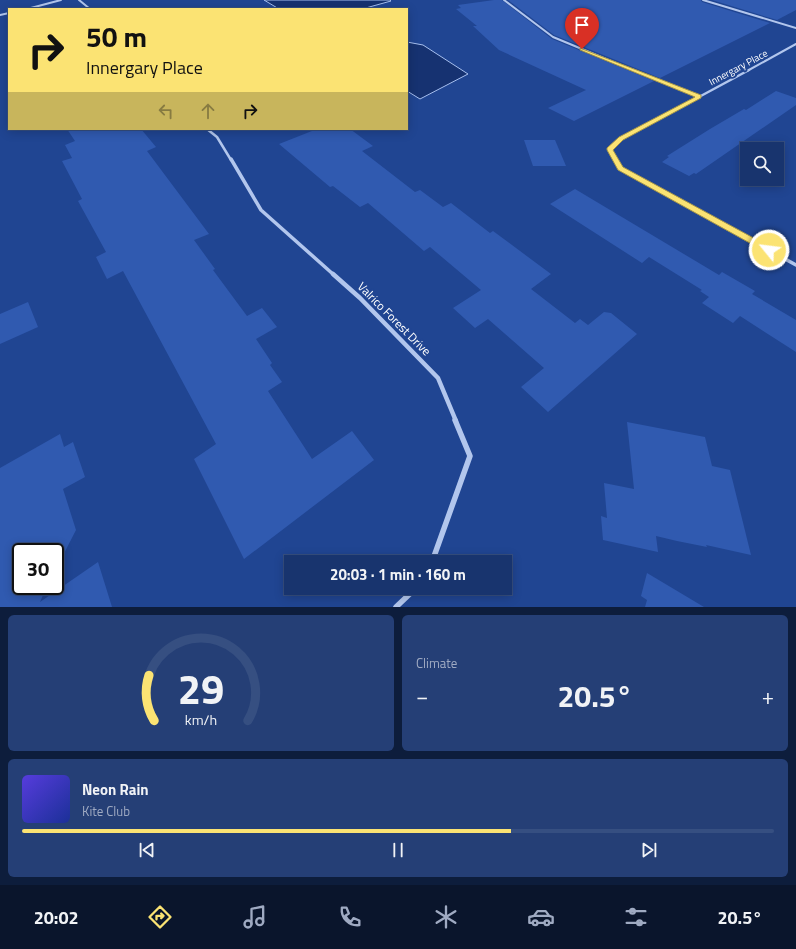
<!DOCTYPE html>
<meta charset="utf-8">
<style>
body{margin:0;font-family:"Titillium Web",sans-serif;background:#253f76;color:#f1f3f6;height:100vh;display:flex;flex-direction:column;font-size:15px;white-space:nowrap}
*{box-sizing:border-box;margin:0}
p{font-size:13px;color:#9faac2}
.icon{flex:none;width:22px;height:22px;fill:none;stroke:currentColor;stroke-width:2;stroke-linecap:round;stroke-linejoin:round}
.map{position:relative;height:607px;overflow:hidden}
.sheet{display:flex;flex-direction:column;gap:8px;padding:8px;background:#0d1d3c;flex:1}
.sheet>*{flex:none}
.banner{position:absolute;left:8px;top:8px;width:400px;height:122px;border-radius:0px;box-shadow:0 2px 10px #0003,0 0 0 1px #364f81;background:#fbe373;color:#111;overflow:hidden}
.fabs{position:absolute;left:740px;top:142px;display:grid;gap:8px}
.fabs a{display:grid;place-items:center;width:44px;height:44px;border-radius:0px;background:#18346e;box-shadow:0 2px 10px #0003,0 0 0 1px #364f81;font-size:20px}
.speed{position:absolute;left:12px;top:543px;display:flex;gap:8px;font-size:20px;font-weight:700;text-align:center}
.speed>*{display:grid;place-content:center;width:52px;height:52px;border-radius:50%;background:#18346e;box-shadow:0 2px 10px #0003,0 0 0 1px #364f81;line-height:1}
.speed .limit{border:2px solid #111;border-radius:6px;background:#fff;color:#111}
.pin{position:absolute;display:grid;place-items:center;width:34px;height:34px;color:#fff;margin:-41px -17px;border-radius:50% 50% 50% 0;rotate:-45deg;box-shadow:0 0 4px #0007}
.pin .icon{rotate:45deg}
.me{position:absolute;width:44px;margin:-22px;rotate:299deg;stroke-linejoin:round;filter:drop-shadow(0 0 3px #0008)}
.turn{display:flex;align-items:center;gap:14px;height:84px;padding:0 12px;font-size:18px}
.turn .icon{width:52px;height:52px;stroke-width:2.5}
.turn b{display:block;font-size:28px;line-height:34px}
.lanes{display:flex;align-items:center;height:38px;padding:0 12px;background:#0003;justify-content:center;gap:20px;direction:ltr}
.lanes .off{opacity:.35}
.big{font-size:30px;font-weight:700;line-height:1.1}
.sheet .tile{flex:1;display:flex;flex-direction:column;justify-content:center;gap:6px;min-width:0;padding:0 14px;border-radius:6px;background:#253f76}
.sheet .dial{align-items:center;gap:0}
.dial svg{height:104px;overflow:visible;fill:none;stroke:#364f81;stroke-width:7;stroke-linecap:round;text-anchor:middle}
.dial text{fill:#f1f3f6;stroke:none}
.song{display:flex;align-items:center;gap:12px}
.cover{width:48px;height:48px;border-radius:6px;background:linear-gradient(135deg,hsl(250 70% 55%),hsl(230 70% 35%))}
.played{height:4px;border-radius:2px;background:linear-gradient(90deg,#fbe373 65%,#364f81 65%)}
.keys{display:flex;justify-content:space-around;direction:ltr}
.heat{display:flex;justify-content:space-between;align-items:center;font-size:22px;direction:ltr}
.sheet .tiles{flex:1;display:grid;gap:8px;grid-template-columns:1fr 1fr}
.tile:last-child{grid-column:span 2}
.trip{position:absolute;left:284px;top:555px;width:228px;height:40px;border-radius:0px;background:#18346e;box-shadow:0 2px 10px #0003,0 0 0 1px #364f81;font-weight:700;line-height:40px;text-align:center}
.tab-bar{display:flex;height:64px;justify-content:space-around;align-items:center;background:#0a152c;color:#9faac2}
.tab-bar .icon{width:28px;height:28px}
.tab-bar .on{color:#fbe373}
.tab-bar b{font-size:18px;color:#f1f3f6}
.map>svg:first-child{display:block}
.water{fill:#163271;stroke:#a6bfef}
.building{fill:#305ab0}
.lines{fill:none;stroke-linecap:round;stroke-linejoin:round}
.minor-far4{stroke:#b2c6ed;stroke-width:2}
.minor-far3{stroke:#b2c6ed;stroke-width:2.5}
.minor-far2{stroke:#b2c6ed;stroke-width:3.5}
.minor-far1{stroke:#b2c6ed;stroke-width:4.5}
.minor{stroke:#b2c6ed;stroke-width:5.5}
.route{fill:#fbe373;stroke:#a3944b}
.labels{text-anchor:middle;stroke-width:4;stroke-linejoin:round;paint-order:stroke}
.far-street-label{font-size:10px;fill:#fff;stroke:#204592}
.street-label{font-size:12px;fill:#fff;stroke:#204592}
</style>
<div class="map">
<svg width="796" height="607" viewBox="0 0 796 607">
<rect width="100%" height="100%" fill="#204592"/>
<g class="water">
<path d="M 264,0 L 390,0 L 391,1 L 362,9 L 279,9 Z"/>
<path d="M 407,42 L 423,45 L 468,74 L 420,99 L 407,91 Z"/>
</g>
<g class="building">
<path d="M 494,0 L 502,0 L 552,39 L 654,81 L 574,121 L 548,108 L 586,90 L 499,50 L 473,26 L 477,26 L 456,9 L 461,8 L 458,5 Z"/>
<path d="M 508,0 L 701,0 L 702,2 L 770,23 L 660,78 L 554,35 Z"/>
<path d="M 712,0 L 796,0 L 796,10 L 777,20 Z"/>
<path d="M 776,91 L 796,98 L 796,105 L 696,174 L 694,173 L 689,176 L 662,162 L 669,157 L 667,156 L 710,129 L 744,109 L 746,110 Z"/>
<path d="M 67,129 L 110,129 L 112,131 L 119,129 L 141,129 L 156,147 L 147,151 L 209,234 L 194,240 L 215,269 L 213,270 L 247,316 L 262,308 L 277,327 L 256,339 L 272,363 L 270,365 L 282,382 L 268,391 L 312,459 L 352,431 L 374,460 L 244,559 L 194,459 L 216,444 L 123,271 L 107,279 L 96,257 L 106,252 L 78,201 L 82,199 L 62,161 L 72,158 L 65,145 L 75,141 Z"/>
<path d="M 317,129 L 350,129 L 373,146 L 362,151 L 415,192 L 420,190 L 443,207 L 451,203 L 490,233 L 493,231 L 551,274 L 531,289 L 575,323 L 580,319 L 588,325 L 604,312 L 611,313 L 637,334 L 548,412 L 521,387 L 544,368 L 488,319 L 475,328 L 453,308 L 481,290 L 430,247 L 424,251 L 368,203 L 360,207 L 333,186 L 330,187 L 279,144 Z"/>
<path d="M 524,140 L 555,140 L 566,166 L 533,166 Z"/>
<path d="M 575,189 L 719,275 L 722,272 L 755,291 L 752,294 L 796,320 L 796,352 L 740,316 L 733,323 L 702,303 L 709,297 L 700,291 L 702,290 L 649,257 L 642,263 L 550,204 Z"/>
<path d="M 28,302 L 38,327 L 0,344 L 0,314 Z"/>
<path d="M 627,422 L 705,437 L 712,466 L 730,470 L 751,555 L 706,545 L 707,547 L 677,541 L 656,536 L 658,552 L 603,540 L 601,516 L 607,518 L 604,483 L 634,489 Z"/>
<path d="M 60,434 L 64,447 L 73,442 L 85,477 L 63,489 L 76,530 L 55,571 L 55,552 L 21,552 L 21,586 L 47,586 L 40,602 L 98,562 L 112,607 L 0,607 L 0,468 Z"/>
<path d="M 647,573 L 704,607 L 645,607 L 647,600 L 641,596 Z"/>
</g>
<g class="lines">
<g class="minor-far4">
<path d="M 79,0 L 90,9"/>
<path d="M 504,0 L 553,37 L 635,71"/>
<path d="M 703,0 L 796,28"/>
<path d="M 27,9 L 61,0"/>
<path d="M 0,15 L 9,13"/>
<path d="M 747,71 L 796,44"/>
</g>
<g class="minor-far3">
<path d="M 633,70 L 699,97"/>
<path d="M 207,129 L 217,137 L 231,160"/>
<path d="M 616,160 L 610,150 L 621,139 L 749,70"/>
</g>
<g class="minor-far2">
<path d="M 231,159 L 261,210 L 334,275"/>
<path d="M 615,159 L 621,169 L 796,265"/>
</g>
<path class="minor-far1" d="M 333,274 L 360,298 L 438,378 L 456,421"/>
<g class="minor">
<path d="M 432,562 L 470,456 L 455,420"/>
<path d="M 396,607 L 416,588"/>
</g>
</g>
<path class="route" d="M 580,48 L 701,95 L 701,98 L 623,140 L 613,150 L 623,167 L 772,248 L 772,252 L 766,252 L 618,170 L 607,150 L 607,148 L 619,137 L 695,97 L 580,50 Z"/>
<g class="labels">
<g class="far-street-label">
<text transform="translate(738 67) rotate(-28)" y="4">Innergary Place</text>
</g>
<g class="street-label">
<text transform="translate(394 319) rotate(45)" y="4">Valrico Forest Drive</text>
</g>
</g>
</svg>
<div class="fabs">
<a><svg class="icon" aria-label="search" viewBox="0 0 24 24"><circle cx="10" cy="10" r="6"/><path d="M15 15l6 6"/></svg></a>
</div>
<div class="speed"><div class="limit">30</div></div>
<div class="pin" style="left:582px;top:49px;background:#d93025"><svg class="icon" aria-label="arrive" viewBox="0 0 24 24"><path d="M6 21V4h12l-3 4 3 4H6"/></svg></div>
<svg class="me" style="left:769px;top:250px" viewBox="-20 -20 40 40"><circle r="17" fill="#fbe373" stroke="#fff" stroke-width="3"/><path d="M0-11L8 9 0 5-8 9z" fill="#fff"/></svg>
<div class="trip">20:03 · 1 min · 160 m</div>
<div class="banner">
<div class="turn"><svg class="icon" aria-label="right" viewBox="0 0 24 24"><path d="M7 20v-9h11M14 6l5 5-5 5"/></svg><div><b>50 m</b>Innergary Place</div></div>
<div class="lanes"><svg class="icon off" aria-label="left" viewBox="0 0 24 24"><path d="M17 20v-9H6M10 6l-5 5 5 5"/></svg><svg class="icon off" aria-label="ahead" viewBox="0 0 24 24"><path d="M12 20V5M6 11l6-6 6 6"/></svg><svg class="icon" aria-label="right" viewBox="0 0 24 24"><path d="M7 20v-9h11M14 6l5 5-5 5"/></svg></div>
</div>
</div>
<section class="sheet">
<div class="tiles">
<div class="tile dial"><svg viewBox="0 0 100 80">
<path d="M14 69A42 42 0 1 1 86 69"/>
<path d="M14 69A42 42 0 0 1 10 34" stroke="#fbe373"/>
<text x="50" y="56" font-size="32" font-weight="700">29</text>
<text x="50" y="72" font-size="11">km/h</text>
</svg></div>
<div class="tile"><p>Climate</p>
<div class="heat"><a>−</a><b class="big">20.5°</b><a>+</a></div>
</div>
<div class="tile">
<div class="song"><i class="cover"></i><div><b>Neon Rain</b><p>Kite Club</p></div></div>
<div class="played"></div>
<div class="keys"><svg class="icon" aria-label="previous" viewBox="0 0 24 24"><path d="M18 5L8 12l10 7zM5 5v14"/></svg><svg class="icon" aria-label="pause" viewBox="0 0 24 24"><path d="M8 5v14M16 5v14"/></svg><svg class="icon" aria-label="next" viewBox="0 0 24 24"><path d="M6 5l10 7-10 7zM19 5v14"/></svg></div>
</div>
</div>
</section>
<nav class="tab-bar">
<b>20:02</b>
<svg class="icon on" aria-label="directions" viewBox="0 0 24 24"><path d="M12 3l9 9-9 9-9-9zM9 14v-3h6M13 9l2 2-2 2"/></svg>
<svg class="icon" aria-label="music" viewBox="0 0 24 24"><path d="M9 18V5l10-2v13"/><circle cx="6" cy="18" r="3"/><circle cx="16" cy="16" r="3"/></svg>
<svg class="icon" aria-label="phone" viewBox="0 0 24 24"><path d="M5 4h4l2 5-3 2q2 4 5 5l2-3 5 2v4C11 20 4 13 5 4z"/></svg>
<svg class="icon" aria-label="climate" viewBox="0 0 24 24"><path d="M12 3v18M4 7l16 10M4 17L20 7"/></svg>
<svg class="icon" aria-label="car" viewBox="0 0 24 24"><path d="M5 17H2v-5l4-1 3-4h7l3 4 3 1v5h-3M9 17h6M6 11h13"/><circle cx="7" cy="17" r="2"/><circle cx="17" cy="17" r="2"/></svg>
<svg class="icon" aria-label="filters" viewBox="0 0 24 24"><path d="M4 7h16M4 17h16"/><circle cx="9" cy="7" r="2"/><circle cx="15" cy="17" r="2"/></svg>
<b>20.5°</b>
</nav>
